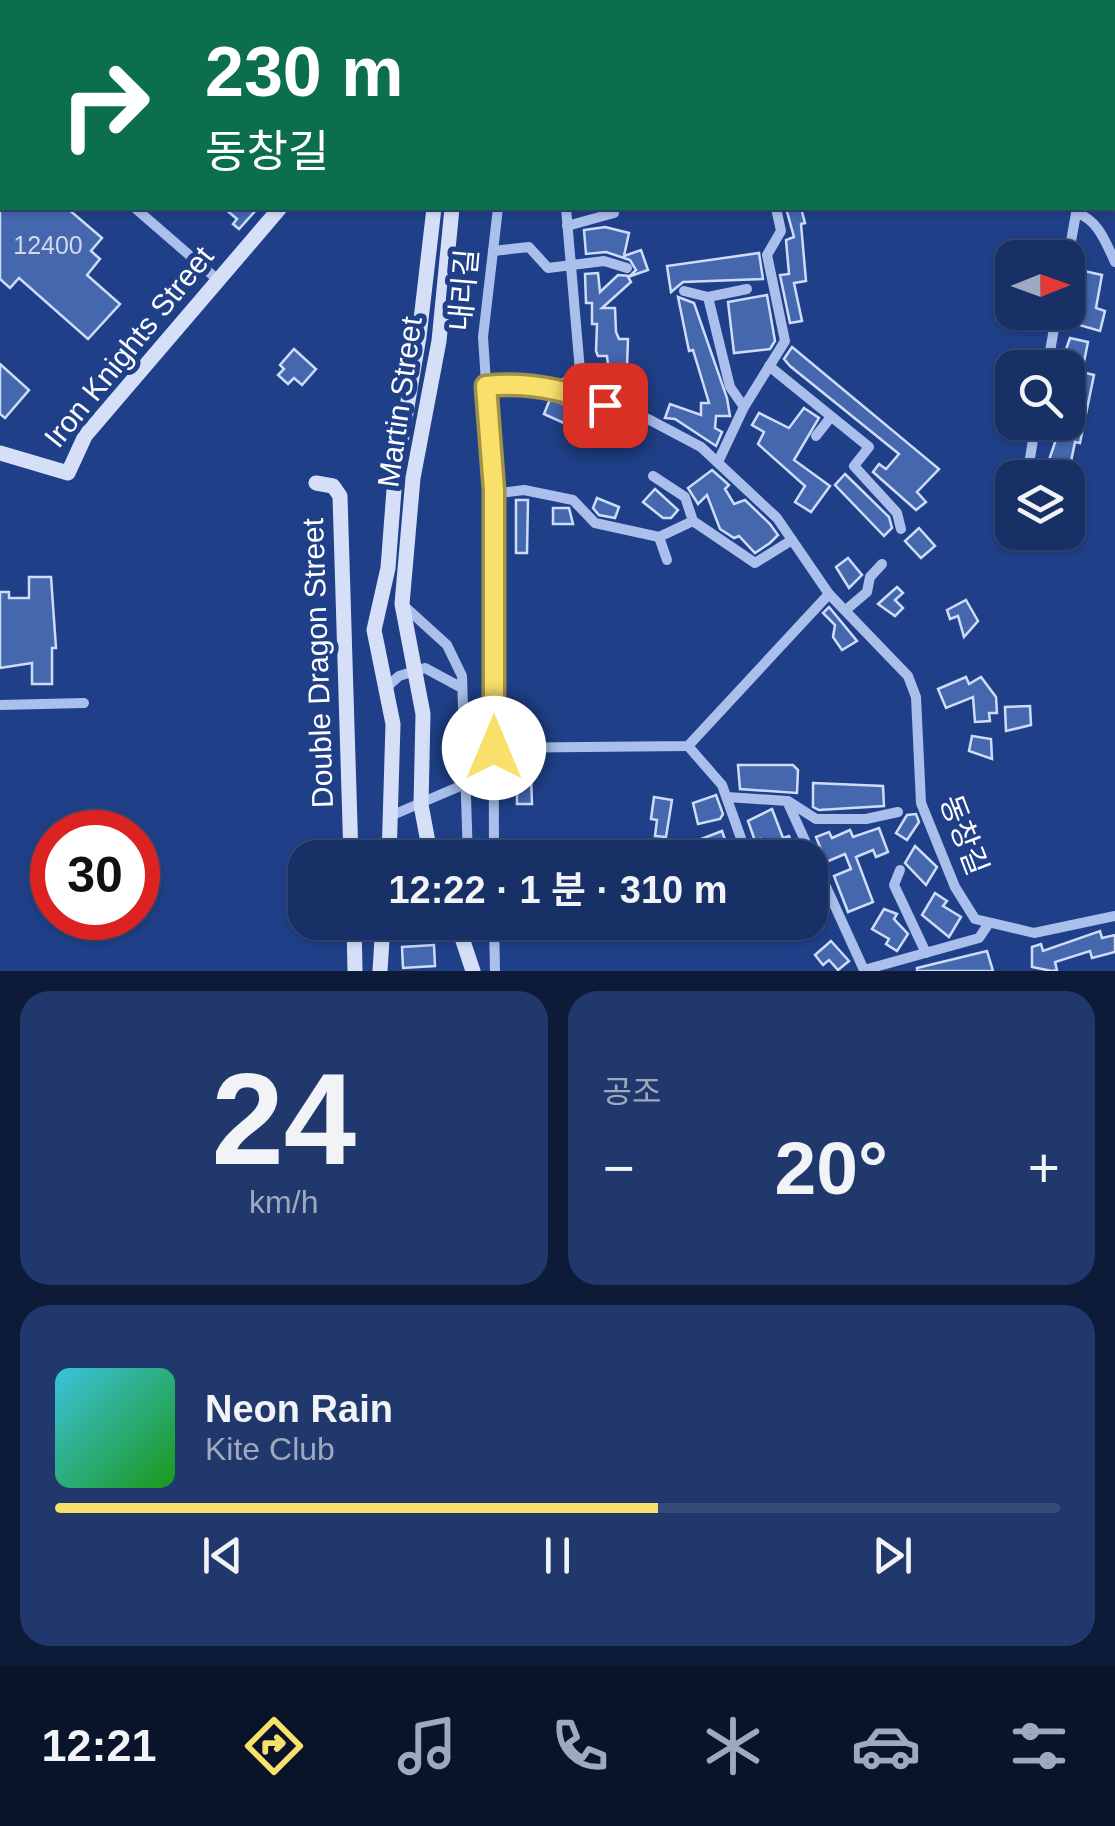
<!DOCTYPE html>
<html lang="ko">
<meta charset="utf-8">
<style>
body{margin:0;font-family:Helvetica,"Noto Sans KR",sans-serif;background:#20386c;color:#f1f3f6;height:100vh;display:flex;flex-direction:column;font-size:38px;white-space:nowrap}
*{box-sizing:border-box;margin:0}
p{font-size:32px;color:#9ea9bf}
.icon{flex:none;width:55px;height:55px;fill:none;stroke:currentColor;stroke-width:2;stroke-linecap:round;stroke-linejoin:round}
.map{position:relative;height:971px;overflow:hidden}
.sheet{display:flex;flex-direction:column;gap:20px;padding:20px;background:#0d1a38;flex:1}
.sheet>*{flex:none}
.banner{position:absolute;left:0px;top:0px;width:1115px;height:210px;box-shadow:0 2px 8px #0004,0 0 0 2px #364b7a;background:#0b6e4f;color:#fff;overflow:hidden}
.needle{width:65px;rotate:89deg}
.fabs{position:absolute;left:995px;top:240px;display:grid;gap:20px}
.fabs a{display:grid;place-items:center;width:90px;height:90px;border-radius:20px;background:#173066;box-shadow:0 2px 8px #0004,0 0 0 2px #364b7a;font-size:50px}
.speed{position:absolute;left:30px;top:810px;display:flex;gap:20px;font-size:50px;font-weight:700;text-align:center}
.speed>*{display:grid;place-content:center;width:130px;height:130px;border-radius:50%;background:#173066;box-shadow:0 2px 8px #0004,0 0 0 2px #364b7a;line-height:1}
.speed .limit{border:15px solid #d22;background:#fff;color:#111}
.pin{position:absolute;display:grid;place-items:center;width:85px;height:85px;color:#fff;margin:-42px;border-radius:20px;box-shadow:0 5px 15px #0006}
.me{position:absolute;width:110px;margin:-55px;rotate:0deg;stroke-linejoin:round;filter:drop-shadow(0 0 8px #0008)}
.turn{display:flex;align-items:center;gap:35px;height:210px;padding:0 40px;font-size:45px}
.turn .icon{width:130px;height:130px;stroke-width:2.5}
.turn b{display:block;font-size:70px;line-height:85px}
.big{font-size:75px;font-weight:600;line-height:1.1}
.sheet .tile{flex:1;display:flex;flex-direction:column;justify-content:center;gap:15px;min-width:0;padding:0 35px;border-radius:30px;background:#20386c}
.sheet .dial{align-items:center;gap:0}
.dial b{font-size:130px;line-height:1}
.song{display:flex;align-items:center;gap:30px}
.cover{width:120px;height:120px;border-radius:15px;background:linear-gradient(135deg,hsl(190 70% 55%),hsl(120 70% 35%))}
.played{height:10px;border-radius:5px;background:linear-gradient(90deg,#f8e06a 60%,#364b7a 60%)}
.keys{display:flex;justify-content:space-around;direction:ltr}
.heat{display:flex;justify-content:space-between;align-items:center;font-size:55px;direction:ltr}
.sheet .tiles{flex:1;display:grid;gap:20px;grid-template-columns:1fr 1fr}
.tile:last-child{grid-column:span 2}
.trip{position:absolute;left:288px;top:840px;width:540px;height:100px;border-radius:30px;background:#173066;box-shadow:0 2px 8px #0004,0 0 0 2px #364b7a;font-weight:600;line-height:100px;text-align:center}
.menu{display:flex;height:160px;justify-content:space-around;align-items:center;background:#091329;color:#9ea9bf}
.menu .icon{width:70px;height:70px}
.menu .selected{color:#f8e06a}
.menu b{font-size:45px;color:#f1f3f6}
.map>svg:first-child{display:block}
.building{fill:#4467ae;stroke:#cedcf8;stroke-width:2.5}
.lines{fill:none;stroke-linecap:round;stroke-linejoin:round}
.street{stroke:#aabfeb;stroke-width:10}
.secondary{stroke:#d5e0f8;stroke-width:15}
.route-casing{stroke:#a19245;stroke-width:25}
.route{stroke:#f8e06a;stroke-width:18}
.labels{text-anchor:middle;stroke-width:10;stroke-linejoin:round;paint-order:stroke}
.number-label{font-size:25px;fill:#d0d9eb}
.street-label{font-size:30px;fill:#fff;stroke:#1f4088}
</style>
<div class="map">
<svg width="1115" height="971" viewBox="0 0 1115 971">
<rect width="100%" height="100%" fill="#1f4088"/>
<g class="building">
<path d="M 0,208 L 67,208 L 102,238 L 91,251 L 100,259 L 87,275 L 120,304 L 88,339 L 19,278 L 10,288 L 0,279 Z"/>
<path d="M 224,208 L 258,208 L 239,229 L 233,224 L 237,219 Z"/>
<path d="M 786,208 L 801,208 L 805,223 L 801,224 L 806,281 L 794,283 L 802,321 L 790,323 L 780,275 L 789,274 L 786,240 L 794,237 Z"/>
<path d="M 605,227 L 629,233 L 624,256 L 641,250 L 648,270 L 628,277 L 631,282 L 602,308 L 615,308 L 616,332 L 619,339 L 628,339 L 627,367 L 637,367 L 639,373 L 640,404 L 622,401 L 622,391 L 591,391 L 591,377 L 609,373 L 607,356 L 598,356 L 596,351 L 597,324 L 592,324 L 592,303 L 586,303 L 585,274 L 598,273 L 600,292 L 618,275 L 630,276 L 636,270 L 630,260 L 606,252 L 586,254 L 584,230 Z"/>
<path d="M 759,253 L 763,279 L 683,282 L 671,292 L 667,266 Z"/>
<path d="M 1084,271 L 1102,275 L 1096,308 L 1105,311 L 1100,331 L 1079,325 L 1085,300 L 1078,298 L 1077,290 Z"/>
<path d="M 767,295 L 775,341 L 770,349 L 734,353 L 728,302 Z"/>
<path d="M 678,297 L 694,303 L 727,398 L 730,416 L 716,416 L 715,428 L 722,432 L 716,446 L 675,419 L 665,418 L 670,404 L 701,415 L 701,403 L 709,403 L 693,350 L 689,351 Z"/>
<path d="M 1070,338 L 1088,342 L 1082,372 L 1094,375 L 1080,443 L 1075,442 L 1068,476 L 1049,471 L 1048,463 L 1062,422 L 1068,422 L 1073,368 L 1064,366 L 1063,358 Z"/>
<path d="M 792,347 L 939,469 L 917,492 L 926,502 L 916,510 L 873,472 L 879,464 L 886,469 L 899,454 L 790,366 L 784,359 Z"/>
<path d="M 294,349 L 316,369 L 302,385 L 294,378 L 288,384 L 278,375 L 284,369 L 280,365 Z"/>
<path d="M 0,364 L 29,390 L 5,418 L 0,414 Z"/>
<path d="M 550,399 L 618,424 L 620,419 L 630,422 L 628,426 L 638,430 L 633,444 L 588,434 L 544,414 Z"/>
<path d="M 804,408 L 819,418 L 794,460 L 830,486 L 811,512 L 795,502 L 805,486 L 758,444 L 764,432 L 752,425 L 759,413 L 789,428 Z"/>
<path d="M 712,470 L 729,485 L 725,489 L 734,504 L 745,500 L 770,524 L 778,535 L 770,543 L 755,553 L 739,536 L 734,538 L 720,529 L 707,495 L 698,504 L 688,488 Z"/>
<path d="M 845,474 L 889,517 L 892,528 L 884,536 L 835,485 Z"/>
<path d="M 655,489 L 678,510 L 671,518 L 663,518 L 643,502 Z"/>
<path d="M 597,498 L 619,507 L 615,518 L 599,515 L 593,508 Z"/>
<path d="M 516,500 L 528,500 L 527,553 L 516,553 Z"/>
<path d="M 553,508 L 569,508 L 573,524 L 553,524 Z"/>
<path d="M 919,528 L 935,546 L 921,558 L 905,541 Z"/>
<path d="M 848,558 L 862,575 L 849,588 L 836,567 Z"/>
<path d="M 29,577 L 51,577 L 56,648 L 52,648 L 52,684 L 32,684 L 32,663 L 0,668 L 0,592 L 9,592 L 9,598 L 29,598 Z"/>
<path d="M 897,587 L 903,593 L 895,600 L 903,608 L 895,616 L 878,604 Z"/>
<path d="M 966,600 L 978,621 L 964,637 L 958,616 L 950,619 L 947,610 Z"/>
<path d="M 829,607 L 857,641 L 842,650 L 833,637 L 835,625 L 823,613 Z"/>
<path d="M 966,677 L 969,684 L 981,677 L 996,697 L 997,713 L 989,713 L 990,721 L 975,722 L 973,697 L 946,708 L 938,689 Z"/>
<path d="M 1030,706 L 1031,725 L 1006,731 L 1005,707 Z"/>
<path d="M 972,736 L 991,739 L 992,759 L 969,751 Z"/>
<path d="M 738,765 L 793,765 L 798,770 L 797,793 L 740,789 Z"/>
<path d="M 531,775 L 532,804 L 517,804 L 517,776 Z"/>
<path d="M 813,783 L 883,786 L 884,806 L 819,810 L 813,807 Z"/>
<path d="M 716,795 L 723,814 L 720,819 L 698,824 L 693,803 Z"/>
<path d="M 654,797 L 672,800 L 666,837 L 655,836 L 657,820 L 651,819 Z"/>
<path d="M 772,809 L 783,838 L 789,836 L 796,855 L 767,858 L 760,839 L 755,841 L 748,821 Z"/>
<path d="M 916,814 L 919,822 L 907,840 L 896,833 L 907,815 Z"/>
<path d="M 879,828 L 888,852 L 876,857 L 873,850 L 856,857 L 873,902 L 848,912 L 834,876 L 851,869 L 845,854 L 826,862 L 816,837 L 829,832 L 832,838 L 850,830 L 853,837 Z"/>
<path d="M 722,831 L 728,848 L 725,853 L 702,858 L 696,841 Z"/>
<path d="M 915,846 L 937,867 L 926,885 L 905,863 Z"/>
<path d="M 935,893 L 947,901 L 943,906 L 961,917 L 949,937 L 922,915 Z"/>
<path d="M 884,909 L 897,914 L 894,919 L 908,934 L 897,951 L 886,944 L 889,939 L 872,929 Z"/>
<path d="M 1100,931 L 1102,938 L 1115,935 L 1115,952 L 1092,958 L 1090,951 L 1055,962 L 1057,970 L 1052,971 L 1032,967 L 1032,947 L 1041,944 L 1043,951 Z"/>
<path d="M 831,941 L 849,961 L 838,970 L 829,960 L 823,965 L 815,955 Z"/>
<path d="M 434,945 L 435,966 L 403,968 L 402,947 Z"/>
<path d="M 987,951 L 993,971 L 917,971 L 917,968 Z"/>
</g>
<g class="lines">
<g class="street">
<path d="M 303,0 L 306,2"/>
<path d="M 933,0 L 935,2"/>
<path d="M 159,2 L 161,0"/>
<path d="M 521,2 L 521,0"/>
<path d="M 1111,2 L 1113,0"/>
<path d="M 0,90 L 2,92"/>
<path d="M 135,208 L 218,280"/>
<path d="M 1076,213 C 1098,219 1106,243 1115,262"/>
<path d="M 567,226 L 614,213"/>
<path d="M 493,251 L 529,247 L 548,268 L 604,261 L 627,268"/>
<path d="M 1068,258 L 1077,208"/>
<path d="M 684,291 L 708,297"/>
<path d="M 769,366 L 869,447 L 854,466 L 897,513 L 901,529"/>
<path d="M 1047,368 L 1057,312"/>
<path d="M 486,386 L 508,383 L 556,389 L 648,419 L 701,447 L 777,518 L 829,594 L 908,676 L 916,697 L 921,803 L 955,887 L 975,919 L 1034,933 L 1115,916"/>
<path d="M 556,389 L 580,371 L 566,208"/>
<path d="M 744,407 L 730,387 L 708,297 L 747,289"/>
<path d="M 816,436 L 830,418"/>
<path d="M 718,462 L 744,407 L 785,341 L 767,255 L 781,231 L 776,208"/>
<path d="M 1029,464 L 1036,422"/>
<path d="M 653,476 L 685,497 L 693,521"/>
<path d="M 493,494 L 524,490 L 573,500 L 595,523 L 659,537 L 693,521 L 755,563 L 792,540"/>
<path d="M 659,537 L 667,560"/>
<path d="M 403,605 L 447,645 L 462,676 L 468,858"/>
<path d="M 847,609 L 867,592 L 870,577 L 882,564"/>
<path d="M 388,686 L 399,676 L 425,668 L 462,688"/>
<path d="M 0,705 L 84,703"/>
<path d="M 688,746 L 722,785 L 748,858"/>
<path d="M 494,748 L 688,746 L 829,594"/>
<path d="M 727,797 L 787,801 L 864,970 L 979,938 L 987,926"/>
<path d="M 788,801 L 816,819 L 866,819 L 898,812"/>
<path d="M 388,817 L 465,784"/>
<path d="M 494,858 L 493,489 L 483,337 L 498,208"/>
<path d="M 900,870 L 894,885 L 926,953"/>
<path d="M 494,922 L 495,971"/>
</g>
<g class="secondary">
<path d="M 458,2 L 458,0"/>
<path d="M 476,2 L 476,0"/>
<path d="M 0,453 L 68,473 L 85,436 L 280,208"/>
<path d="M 316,483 L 333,486 L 340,496 L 351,858"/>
<path d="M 389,858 L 393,724 L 374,630 L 388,568 L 395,477 L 419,337 L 434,208"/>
<path d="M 431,858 L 421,805 L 423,714 L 402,604 L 413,478 L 439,341 L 452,208"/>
<path d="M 354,922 L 355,971"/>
<path d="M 450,922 L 462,938 L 473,971"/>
<path d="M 380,971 L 382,939 L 388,922"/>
</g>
</g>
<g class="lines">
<g class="route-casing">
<path id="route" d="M 494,748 L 494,490 L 486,386 C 527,381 567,390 605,405"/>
</g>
<use href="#route" class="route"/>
</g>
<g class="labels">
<g class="number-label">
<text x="48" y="254">12400</text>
</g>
<g class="street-label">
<text transform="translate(464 290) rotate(-85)" y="10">내리길</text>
<text transform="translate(129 347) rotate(-51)" y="10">Iron Knights Street</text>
<text transform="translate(400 402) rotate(-82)" y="10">Martin Street</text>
<text transform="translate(318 663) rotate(-92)" y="10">Double Dragon Street</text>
<text transform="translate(964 835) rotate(69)" y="10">동창길</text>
</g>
</g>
</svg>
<div class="fabs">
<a><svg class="needle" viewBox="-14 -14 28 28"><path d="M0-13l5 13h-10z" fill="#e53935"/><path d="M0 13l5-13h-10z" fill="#9ea9bf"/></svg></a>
<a><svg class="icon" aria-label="search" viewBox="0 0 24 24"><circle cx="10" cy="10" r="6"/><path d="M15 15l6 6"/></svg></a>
<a><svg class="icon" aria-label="layers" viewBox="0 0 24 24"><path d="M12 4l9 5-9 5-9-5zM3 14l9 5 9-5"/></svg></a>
</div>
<div class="speed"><div class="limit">30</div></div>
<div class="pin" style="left:605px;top:405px;background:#d93025"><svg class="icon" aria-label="arrive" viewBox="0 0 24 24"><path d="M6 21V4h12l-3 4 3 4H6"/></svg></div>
<svg class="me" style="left:494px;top:748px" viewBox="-20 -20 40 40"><circle r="19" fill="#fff"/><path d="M0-13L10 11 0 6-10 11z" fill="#f8e06a"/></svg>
<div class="trip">12:22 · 1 분 · 310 m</div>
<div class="banner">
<div class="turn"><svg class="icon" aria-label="right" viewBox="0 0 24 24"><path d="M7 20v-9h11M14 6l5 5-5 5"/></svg><div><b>230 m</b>동창길</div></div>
</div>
</div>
<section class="sheet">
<div class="tiles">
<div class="tile dial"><b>24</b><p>km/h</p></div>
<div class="tile"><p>공조</p>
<div class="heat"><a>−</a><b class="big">20°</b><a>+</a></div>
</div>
<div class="tile">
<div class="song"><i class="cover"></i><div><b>Neon Rain</b><p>Kite Club</p></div></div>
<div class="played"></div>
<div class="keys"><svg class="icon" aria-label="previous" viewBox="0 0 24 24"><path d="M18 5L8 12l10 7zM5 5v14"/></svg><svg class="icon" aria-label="pause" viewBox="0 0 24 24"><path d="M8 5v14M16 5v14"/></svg><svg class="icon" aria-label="next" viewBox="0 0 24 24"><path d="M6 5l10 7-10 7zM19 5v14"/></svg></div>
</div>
</div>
</section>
<nav class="menu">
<b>12:21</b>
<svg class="icon selected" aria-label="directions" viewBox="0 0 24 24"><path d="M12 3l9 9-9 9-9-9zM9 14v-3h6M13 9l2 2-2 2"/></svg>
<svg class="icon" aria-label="music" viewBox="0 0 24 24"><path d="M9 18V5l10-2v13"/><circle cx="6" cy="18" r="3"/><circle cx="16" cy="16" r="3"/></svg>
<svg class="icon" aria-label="phone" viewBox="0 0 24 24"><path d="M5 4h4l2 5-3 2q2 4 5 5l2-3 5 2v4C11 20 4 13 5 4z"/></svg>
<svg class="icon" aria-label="climate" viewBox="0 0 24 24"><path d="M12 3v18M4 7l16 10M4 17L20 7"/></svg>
<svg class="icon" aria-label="car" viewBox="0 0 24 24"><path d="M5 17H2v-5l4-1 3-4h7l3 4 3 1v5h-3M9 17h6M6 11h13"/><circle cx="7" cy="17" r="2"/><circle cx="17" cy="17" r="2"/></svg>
<svg class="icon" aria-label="filters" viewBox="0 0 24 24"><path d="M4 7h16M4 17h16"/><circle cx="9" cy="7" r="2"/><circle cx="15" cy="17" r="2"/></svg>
</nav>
